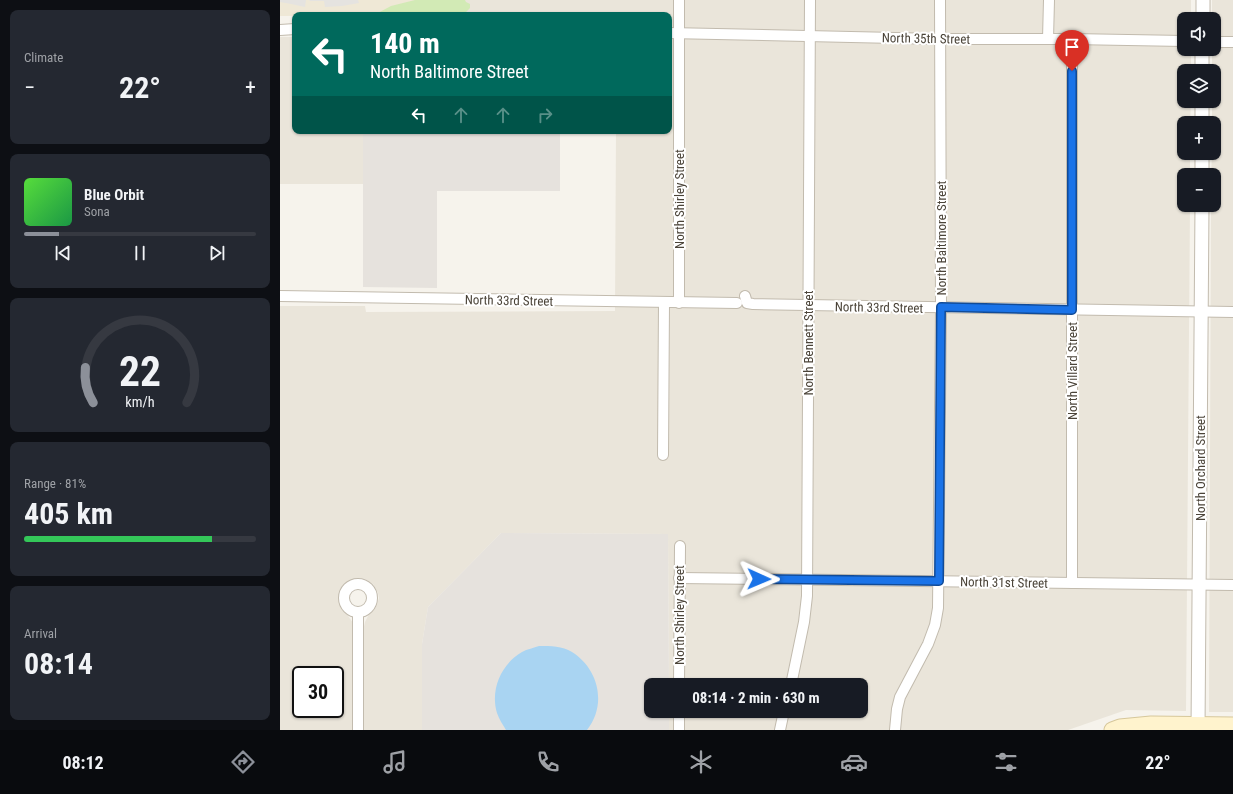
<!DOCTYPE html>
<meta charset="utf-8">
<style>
body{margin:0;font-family:"Roboto Condensed",sans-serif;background:#242831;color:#f1f3f6;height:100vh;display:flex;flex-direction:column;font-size:15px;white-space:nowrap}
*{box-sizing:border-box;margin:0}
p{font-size:13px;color:#9ea1a6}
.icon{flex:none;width:22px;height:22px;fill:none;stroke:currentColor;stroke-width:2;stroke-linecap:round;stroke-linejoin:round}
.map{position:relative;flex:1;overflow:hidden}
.panel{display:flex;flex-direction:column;gap:10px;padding:10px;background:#0d0f14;width:280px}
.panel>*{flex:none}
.guide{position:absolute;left:12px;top:12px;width:380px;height:122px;border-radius:8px;box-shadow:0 1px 3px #0004;background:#00695c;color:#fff;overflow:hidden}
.buttons{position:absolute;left:897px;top:12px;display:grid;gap:8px}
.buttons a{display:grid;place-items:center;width:44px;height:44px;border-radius:8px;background:#171b24;box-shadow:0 1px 3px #0004;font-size:20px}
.speed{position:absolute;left:12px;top:666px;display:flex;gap:8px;font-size:20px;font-weight:700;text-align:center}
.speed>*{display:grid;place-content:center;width:52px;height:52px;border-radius:50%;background:#171b24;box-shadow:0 1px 3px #0004;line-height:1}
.speed .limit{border:2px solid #111;border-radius:6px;background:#fff;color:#111}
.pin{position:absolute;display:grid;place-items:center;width:34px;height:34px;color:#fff;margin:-41px -17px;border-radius:50% 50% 50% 0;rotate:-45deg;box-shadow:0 0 4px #0007}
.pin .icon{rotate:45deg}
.me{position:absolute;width:44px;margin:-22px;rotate:91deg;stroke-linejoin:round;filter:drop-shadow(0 0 3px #0008)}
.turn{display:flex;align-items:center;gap:14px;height:84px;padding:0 12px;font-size:18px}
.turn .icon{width:52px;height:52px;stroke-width:2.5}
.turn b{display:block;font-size:28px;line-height:34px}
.lanes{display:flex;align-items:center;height:38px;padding:0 12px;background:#0003;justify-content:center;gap:20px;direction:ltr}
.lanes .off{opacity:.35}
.big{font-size:30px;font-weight:700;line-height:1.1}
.panel .tile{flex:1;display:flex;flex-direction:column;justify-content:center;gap:6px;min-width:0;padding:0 14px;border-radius:8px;background:#242831}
.panel .dial{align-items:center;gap:0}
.dial svg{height:104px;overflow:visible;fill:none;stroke:#363941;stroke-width:7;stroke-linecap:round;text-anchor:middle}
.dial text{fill:#f1f3f6;stroke:none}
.song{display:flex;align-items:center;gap:12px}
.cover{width:48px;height:48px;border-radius:6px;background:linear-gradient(135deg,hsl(110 70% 55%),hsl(140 70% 35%))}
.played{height:4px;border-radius:2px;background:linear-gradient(90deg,#8c9099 15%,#363941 15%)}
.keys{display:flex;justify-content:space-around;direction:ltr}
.heat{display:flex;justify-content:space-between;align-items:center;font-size:22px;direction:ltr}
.charge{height:6px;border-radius:3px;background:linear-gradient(90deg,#34c759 81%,#363941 0)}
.trip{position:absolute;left:364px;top:678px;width:224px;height:40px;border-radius:8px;background:#171b24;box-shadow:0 1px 3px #0004;font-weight:700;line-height:40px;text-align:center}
.tab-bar{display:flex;height:64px;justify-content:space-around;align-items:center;background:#090b0e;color:#9ea1a6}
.tab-bar .icon{width:28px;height:28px}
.tab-bar .selected{color:#8c9099}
.tab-bar b{font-size:18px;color:#f1f3f6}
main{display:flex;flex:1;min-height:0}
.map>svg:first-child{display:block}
.residential{fill:#eae5da;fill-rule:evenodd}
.industrial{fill:#e6e2dd}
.education{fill:#efe8d6}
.green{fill:#d2eab5}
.parking{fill:#e5e3e0}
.water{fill:#a9d4f2}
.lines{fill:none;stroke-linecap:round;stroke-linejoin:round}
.minor-casing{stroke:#c2bbae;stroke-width:12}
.tertiary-casing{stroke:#c2bbae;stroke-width:15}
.secondary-casing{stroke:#d6c79b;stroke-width:17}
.minor{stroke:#fff;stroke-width:10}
.tertiary{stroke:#fff;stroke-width:13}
.secondary{stroke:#fff3cd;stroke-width:15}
.route-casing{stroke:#114b97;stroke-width:10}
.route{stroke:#1a73e8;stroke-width:7}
.labels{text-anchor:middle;stroke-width:4;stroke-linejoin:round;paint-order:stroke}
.street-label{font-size:13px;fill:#4b4439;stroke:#fff}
</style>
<main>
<section class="panel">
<div class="tile"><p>Climate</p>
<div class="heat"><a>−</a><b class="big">22°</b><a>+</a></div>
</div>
<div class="tile">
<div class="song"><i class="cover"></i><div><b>Blue Orbit</b><p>Sona</p></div></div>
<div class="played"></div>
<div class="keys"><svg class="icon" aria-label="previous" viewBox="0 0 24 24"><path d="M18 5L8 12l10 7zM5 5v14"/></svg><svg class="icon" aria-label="pause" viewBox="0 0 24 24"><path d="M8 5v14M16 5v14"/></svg><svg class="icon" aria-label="next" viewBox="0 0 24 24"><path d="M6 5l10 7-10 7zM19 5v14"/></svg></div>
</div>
<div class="tile dial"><svg viewBox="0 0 100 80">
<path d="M14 69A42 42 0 1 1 86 69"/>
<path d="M14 69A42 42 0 0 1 8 42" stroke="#8c9099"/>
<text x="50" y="56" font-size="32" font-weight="700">22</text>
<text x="50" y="72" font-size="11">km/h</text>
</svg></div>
<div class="tile"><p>Range · 81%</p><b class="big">405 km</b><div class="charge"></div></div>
<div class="tile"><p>Arrival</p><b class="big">08:14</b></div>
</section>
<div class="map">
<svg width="953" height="730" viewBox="0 0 953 730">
<rect width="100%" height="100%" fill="#f6f3ec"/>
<g class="residential">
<path d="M 185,0 L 911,0 L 911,19 L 904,19 L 904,49 L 911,49 L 911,71 L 904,71 L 904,101 L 911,101 L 910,123 L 904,123 L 904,153 L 910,153 L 910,175 L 904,175 L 904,205 L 910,205 L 906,711 L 846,710 L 788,730 L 389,730 L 389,711 L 581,711 L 581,685 L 389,685 L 388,534 L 221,533 L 148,607 L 142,644 L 142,730 L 83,730 L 83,631 L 85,622 L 89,614 L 96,607 L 99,598 L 98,593 L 93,584 L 85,579 L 79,578 L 70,581 L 66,584 L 60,592 L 60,598 L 62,607 L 73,623 L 73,730 L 0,730 L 0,306 L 85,306 L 86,312 L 335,311 L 336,131 L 389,131 L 389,15 L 186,15 ZM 21,675 L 55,675 L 55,709 L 21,709 Z"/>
<path d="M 932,0 L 953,0 L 953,712 L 929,712 L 931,205 L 934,205 L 934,175 L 931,175 L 932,153 L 934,153 L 934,123 L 932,123 L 932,101 L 934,101 L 934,71 L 932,71 L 932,49 L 934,49 L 934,19 L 932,19 Z"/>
<path d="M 0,37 L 15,37 L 15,131 L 83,131 L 83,184 L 0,184 Z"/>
</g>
<g class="industrial">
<path d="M 83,131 L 280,131 L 280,191 L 157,191 L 157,288 L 83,287 Z"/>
<path d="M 221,533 L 388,534 L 389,685 L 371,685 L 371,711 L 389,711 L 389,730 L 142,730 L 142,644 L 148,607 Z"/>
</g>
<path class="education" d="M 0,0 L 185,0 L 186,15 L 0,16 Z"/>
<path class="green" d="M 135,0 L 185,0 L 186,2 L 190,4 L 190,8 L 184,14 L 177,15 L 94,15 L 111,6 Z"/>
<g class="parking">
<path d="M 0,0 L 26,0 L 25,7 L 11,4 L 0,2 Z"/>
<path d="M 29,0 L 78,0 L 79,3 L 62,6 L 45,7 L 44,1 L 30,1 Z"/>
</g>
<path class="water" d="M 259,646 C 271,646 282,646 292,652 C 319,669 327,705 307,730 L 226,730 C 223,725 219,719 217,713 C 210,690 221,664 242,652 C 247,649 254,648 259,646 Z"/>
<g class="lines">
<g class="minor-casing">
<g id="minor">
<path d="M 0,30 L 15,29"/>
<path d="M 389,33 L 660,39 L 792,39 L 904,41"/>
<path d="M 768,39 L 769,0"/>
<path d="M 792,39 L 792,583"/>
<path d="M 934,42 L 953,42"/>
<path d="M 0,296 L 457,303"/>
<path d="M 465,296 L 467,303 L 473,304 L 953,312"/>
<path d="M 399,303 L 399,0"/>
<path d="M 383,455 L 384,302"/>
<path d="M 399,578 L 953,585"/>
<circle cx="78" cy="598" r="14"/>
<path d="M 78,612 L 78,730"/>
<path d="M 399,685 L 400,546"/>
<path d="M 511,685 L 524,622 L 527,596 L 530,0"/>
<path d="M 399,730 L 399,711"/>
<path d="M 500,730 L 504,711"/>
<path d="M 615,730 L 617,709 L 620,697 L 648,644 L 655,625 L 658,608 L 661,307 L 660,0"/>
</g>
</g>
<g class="tertiary-casing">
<g id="tertiary">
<path d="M 923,19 L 923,0"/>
<path d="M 922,71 L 922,49"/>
<path d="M 922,123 L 922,101"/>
<path d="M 922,175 L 922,153"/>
<path d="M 918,730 L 922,205"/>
</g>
</g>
<g class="secondary-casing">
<path id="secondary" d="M 832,730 L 840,727 L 871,724 L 953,725"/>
</g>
<use href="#minor" class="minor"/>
<use href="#tertiary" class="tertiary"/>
<use href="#secondary" class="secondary"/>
</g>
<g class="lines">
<g class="route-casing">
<path id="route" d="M 479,579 L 659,581 L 661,307 L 792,310 L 792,71"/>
</g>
<use href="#route" class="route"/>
</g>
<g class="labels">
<g class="street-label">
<text transform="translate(646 38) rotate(1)" y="5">North 35th Street</text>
<text transform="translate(399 199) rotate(-90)" y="5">North Shirley Street</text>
<text transform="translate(661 238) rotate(-90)" y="5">North Baltimore Street</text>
<text transform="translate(229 300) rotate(1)" y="5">North 33rd Street</text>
<text transform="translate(599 307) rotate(1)" y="5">North 33rd Street</text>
<text transform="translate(528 343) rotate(-90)" y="5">North Bennett Street</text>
<text transform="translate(792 371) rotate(-90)" y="5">North Villard Street</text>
<text transform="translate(920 468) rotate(-90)" y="5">North Orchard Street</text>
<text transform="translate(724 582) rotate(1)" y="5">North 31st Street</text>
<text transform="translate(399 615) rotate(-90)" y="5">North Shirley Street</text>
</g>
</g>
</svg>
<div class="buttons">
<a><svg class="icon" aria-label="sound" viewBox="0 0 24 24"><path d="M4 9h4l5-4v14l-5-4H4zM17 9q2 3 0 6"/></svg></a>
<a><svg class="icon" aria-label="layers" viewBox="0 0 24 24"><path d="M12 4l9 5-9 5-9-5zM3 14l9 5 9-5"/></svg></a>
<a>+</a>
<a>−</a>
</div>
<div class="speed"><div class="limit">30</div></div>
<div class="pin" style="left:792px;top:71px;background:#d93025"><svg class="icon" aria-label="arrive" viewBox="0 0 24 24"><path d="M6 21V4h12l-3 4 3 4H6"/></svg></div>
<svg class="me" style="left:479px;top:579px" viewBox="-20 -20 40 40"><path d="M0-17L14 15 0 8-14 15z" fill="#1a73e8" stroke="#fff" stroke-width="4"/></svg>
<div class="trip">08:14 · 2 min · 630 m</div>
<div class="guide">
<div class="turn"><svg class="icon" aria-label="left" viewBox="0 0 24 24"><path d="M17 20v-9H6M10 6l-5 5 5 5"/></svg><div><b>140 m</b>North Baltimore Street</div></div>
<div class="lanes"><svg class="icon" aria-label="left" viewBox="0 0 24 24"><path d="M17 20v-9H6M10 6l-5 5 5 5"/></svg><svg class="icon off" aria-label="ahead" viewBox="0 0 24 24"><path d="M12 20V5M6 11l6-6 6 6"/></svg><svg class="icon off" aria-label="ahead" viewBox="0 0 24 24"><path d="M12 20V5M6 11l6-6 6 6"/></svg><svg class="icon off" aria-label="right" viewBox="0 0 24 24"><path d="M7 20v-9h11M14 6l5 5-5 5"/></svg></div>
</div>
</div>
</main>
<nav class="tab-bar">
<b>08:12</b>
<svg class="icon selected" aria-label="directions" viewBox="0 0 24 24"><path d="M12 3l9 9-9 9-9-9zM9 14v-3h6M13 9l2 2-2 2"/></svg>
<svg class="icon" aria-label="music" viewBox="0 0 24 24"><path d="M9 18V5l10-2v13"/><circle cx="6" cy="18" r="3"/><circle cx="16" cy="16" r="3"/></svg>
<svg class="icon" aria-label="phone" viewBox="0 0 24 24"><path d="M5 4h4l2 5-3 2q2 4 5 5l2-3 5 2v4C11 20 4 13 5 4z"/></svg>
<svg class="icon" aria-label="climate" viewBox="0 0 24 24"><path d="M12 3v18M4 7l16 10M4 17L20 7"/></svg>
<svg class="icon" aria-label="car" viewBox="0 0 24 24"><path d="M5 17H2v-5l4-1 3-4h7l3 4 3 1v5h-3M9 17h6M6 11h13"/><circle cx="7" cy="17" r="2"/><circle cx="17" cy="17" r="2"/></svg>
<svg class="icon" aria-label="filters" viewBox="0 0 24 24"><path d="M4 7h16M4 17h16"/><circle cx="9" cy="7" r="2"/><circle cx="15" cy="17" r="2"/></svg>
<b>22°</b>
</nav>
